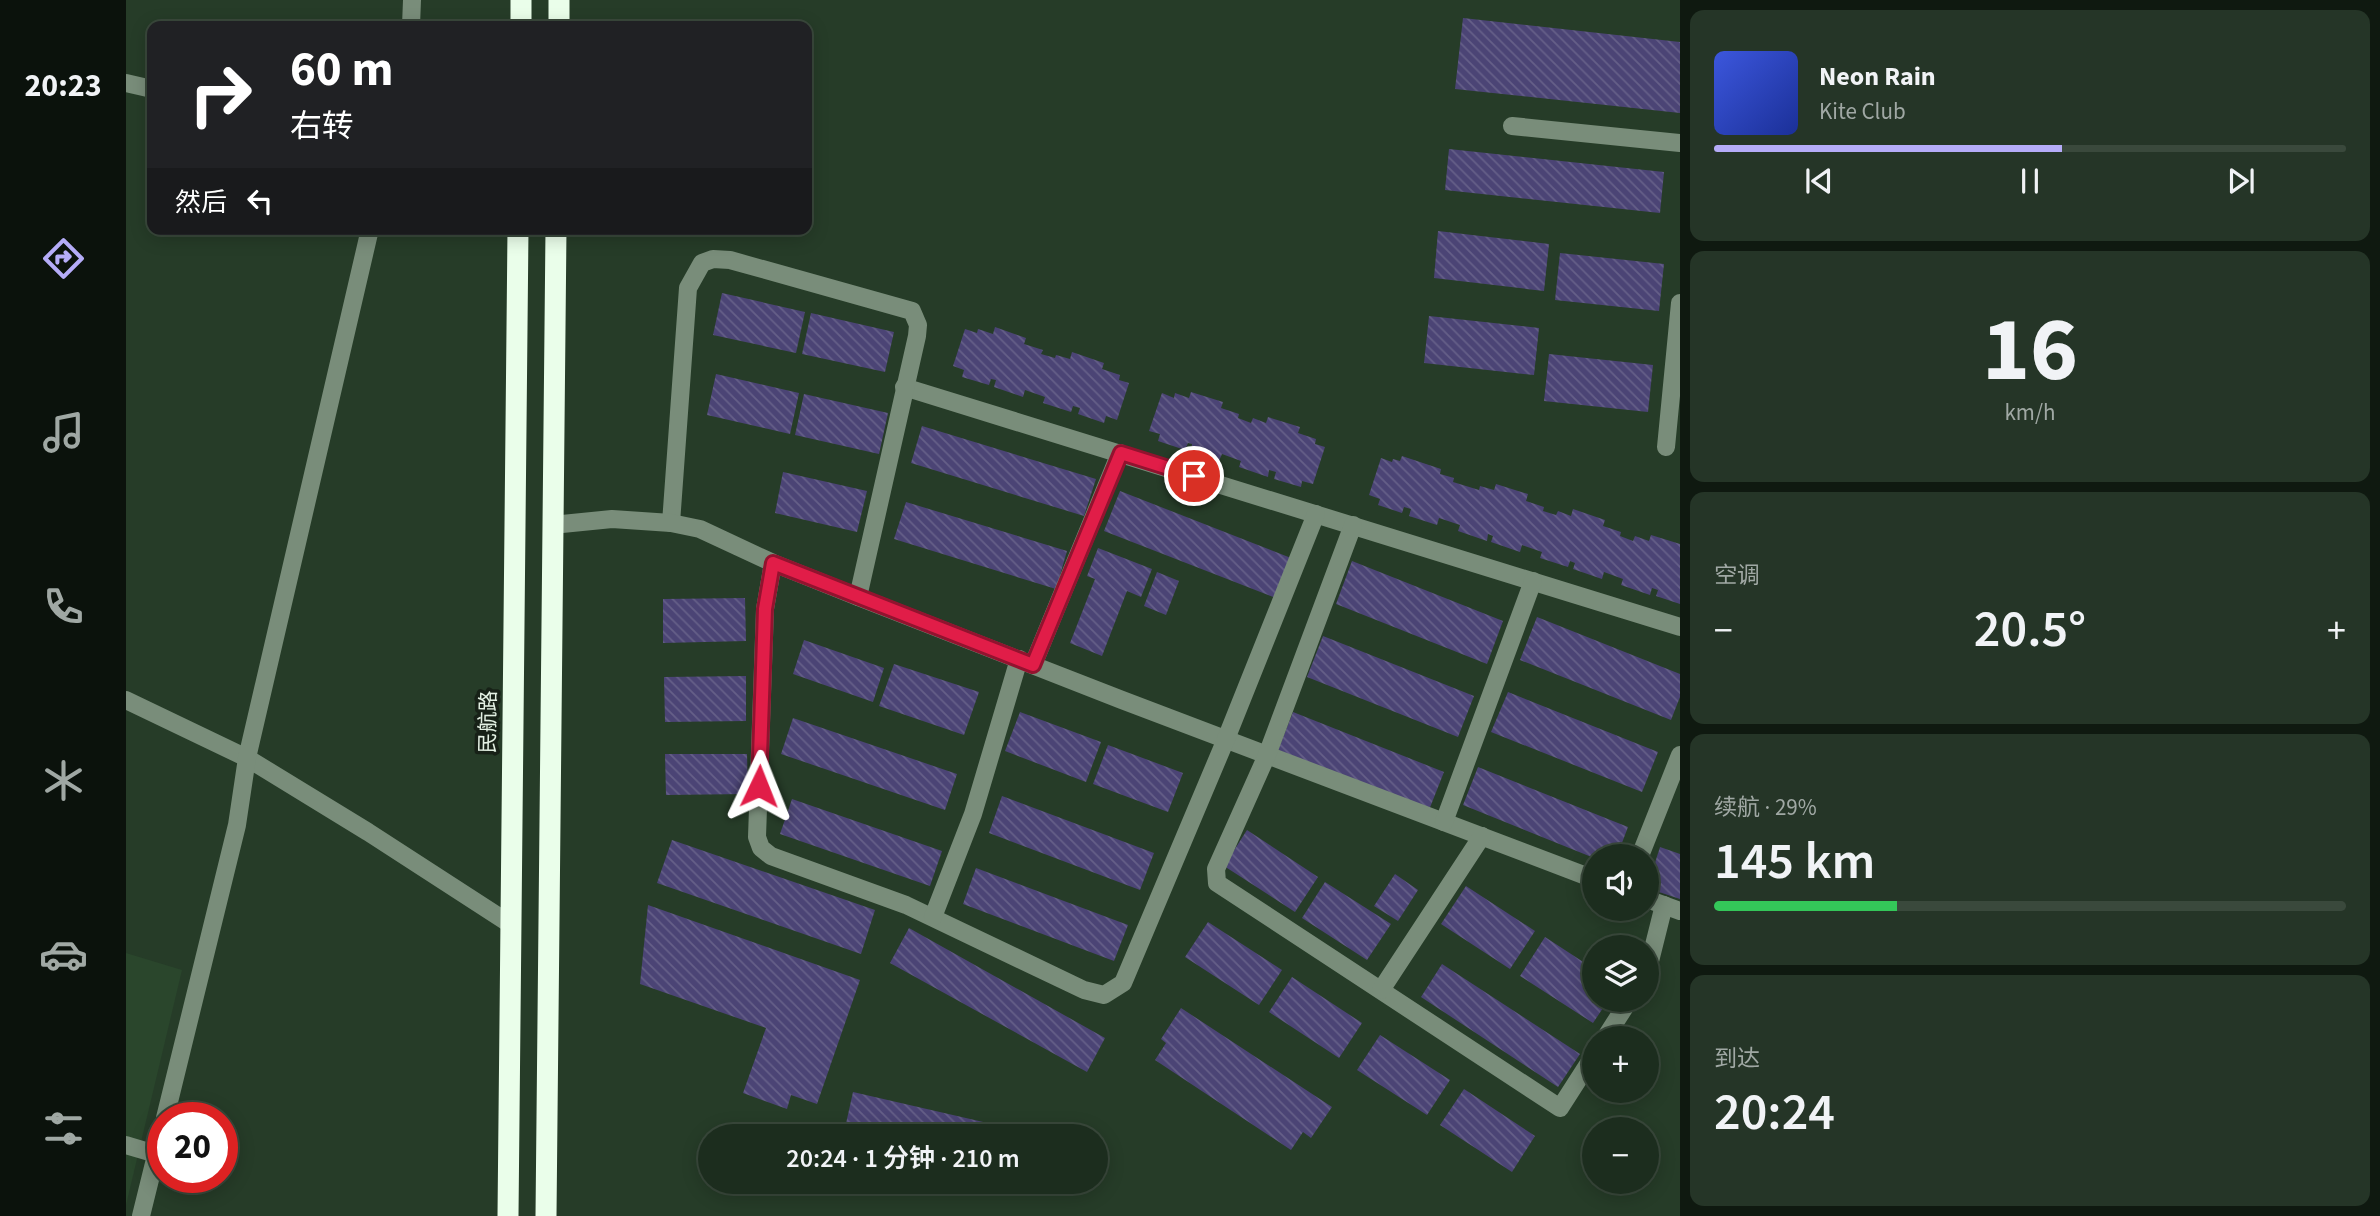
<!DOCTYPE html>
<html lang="zh">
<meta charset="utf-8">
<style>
body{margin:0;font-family:"Source Sans 3","Noto Sans SC",sans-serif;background:#253527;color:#f1f3f6;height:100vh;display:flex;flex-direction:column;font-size:26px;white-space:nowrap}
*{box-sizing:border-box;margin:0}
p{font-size:23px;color:#a0a8a4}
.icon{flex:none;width:38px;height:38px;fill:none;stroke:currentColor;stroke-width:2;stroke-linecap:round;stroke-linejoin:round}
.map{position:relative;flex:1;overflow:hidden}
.side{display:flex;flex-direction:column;gap:10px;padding:10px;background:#0f1910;width:700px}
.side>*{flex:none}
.guide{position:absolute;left:21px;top:21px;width:665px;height:214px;border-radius:14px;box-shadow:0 4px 18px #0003,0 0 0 2px #3a493c;background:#202124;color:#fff;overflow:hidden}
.buttons{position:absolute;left:1456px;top:844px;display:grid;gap:14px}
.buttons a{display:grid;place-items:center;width:77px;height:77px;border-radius:50%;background:#1c2d1e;box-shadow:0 4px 18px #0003,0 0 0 2px #3a493c;font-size:35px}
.speed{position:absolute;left:21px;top:1102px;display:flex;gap:14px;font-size:35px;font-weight:700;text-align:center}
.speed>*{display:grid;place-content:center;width:91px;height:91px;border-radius:50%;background:#1c2d1e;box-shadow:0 4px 18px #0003,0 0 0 2px #3a493c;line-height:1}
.speed .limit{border:10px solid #d22;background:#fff;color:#111}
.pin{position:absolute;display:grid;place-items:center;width:60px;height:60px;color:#fff;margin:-30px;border:4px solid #fff;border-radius:50%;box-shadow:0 2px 7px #0007}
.me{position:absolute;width:77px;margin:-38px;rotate:2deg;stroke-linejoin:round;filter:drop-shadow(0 0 5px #0008)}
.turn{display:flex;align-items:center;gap:24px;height:147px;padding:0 28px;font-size:32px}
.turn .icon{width:91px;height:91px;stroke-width:2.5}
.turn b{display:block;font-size:49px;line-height:60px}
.then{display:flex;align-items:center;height:66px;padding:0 28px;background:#0003;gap:14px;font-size:26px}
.big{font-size:52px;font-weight:600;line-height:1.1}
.side .card{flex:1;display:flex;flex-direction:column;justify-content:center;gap:10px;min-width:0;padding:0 24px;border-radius:14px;background:#253527}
.side .dial{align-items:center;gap:0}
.dial b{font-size:91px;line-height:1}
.song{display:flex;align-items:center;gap:21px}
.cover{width:84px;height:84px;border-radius:10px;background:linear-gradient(135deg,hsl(230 70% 55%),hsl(230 70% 35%))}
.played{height:7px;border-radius:4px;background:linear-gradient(90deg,#b5acf8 55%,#3a493c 55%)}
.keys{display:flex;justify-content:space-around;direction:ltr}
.heat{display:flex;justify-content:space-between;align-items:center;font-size:38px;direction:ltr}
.charge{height:10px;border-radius:5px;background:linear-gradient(90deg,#34c759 29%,#3a493c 0)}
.trip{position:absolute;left:572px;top:1124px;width:410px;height:70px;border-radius:35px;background:#1c2d1e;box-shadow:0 4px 18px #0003,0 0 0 2px #3a493c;font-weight:600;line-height:70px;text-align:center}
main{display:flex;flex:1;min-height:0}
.dock{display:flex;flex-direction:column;width:126px;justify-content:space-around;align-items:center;background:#0b120c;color:#a0a8a4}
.dock .icon{width:49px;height:49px}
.dock .current{color:#b5acf8}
.dock b{font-size:32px;color:#f1f3f6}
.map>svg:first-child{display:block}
.built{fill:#2a462c}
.building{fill:url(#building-back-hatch)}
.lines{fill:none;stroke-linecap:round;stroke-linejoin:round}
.minor{stroke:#798d7a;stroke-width:18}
.highway{stroke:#eafeea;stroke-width:21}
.route-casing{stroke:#92132f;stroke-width:18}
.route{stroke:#e11d48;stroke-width:12}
.labels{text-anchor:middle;stroke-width:7;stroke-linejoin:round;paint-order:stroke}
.street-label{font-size:21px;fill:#e4f1e4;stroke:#172117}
</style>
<main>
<nav class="dock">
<b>20:23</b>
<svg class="icon current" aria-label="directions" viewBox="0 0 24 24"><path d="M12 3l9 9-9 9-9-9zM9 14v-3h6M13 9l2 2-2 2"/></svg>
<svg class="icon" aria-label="music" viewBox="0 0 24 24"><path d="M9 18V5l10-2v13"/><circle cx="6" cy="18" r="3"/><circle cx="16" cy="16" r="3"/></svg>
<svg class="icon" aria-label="phone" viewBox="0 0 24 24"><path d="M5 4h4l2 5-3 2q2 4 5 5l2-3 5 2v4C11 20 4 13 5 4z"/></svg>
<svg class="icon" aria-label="climate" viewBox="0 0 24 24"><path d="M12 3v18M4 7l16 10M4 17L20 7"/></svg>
<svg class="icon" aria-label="car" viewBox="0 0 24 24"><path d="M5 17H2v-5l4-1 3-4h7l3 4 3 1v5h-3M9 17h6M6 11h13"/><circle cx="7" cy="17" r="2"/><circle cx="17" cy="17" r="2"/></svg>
<svg class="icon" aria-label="filters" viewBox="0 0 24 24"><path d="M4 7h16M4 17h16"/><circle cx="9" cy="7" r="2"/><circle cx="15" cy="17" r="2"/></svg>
</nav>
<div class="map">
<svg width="1554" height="1216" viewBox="0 0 1554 1216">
<defs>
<pattern id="building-back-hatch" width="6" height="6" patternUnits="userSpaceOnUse" patternTransform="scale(1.75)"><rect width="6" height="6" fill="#4b4475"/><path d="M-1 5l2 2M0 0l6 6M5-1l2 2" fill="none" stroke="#655f88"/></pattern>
</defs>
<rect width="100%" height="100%" fill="#263c28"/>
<path class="built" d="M 0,953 L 56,970 L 0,1205 Z"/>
<g class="building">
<path d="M 1337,18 L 1554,42 L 1554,113 L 1329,89 Z"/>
<path d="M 1323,149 L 1538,172 L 1534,213 L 1319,190 Z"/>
<path d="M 1312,231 L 1423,244 L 1418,291 L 1308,278 Z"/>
<path d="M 1434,253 L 1538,264 L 1533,311 L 1429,300 Z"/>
<path d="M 596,293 L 679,312 L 670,353 L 587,335 Z"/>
<path d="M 685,313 L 768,332 L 759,372 L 676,354 Z"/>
<path d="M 1303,316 L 1413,328 L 1408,375 L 1298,363 Z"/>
<path d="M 869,327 L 900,338 L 898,344 L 917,350 L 915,354 L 929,358 L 930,355 L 944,359 L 946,352 L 978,363 L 976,369 L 994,375 L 993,380 L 1003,383 L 991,420 L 980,416 L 978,423 L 952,414 L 954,408 L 947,406 L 945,412 L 917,403 L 919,397 L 899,390 L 897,397 L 868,387 L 870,380 L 865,379 L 863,385 L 836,377 L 838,370 L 827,366 L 839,329 L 851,333 L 852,329 L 867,334 Z"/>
<path d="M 1423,354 L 1527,365 L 1522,412 L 1418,401 Z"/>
<path d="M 590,374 L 673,393 L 664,434 L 581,415 Z"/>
<path d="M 1065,392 L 1097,402 L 1095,408 L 1113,414 L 1112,418 L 1125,423 L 1127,418 L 1140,423 L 1142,417 L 1174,427 L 1172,433 L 1190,439 L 1189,444 L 1199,447 L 1187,484 L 1176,481 L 1175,487 L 1148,479 L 1150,472 L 1143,470 L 1142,477 L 1113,467 L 1115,461 L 1096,454 L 1093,461 L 1065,451 L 1066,444 L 1062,443 L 1059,450 L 1032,441 L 1034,434 L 1023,431 L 1036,393 L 1048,398 L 1049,393 L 1063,398 Z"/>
<path d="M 678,394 L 762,413 L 753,454 L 669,435 Z"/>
<path d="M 796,426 L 970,479 L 958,516 L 785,463 Z"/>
<path d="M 1276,456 L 1315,469 L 1314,474 L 1328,478 L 1327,482 L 1353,490 L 1354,486 L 1368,490 L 1370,484 L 1402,494 L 1400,501 L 1418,507 L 1417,511 L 1430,515 L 1432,511 L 1445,516 L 1447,509 L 1479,520 L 1477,526 L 1495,532 L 1494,536 L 1507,541 L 1509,536 L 1523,541 L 1525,535 L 1554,544 L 1554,604 L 1530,596 L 1532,590 L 1526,588 L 1524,595 L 1495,585 L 1497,579 L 1478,572 L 1476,579 L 1447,569 L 1449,563 L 1444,561 L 1442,567 L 1414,558 L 1416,552 L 1396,545 L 1394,552 L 1365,542 L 1367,536 L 1362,534 L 1361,541 L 1332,531 L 1334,525 L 1313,518 L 1311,525 L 1283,516 L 1285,509 L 1278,507 L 1276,513 L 1252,505 L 1254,499 L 1243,495 L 1255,458 L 1266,462 L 1267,459 L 1274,461 Z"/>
<path d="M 657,472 L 741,491 L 731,532 L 649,513 Z"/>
<path d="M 994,491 L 1165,558 L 1150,598 L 978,531 Z"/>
<path d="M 780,502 L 941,551 L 930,589 L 768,539 Z"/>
<path d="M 972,548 L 1026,569 L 1015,597 L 1001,591 L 976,656 L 944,643 L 969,579 L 961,576 Z"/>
<path d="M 1226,561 L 1377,621 L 1361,664 L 1210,604 Z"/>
<path d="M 1031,572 L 1053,581 L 1040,615 L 1018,606 Z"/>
<path d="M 619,598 L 620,641 L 537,643 L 537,599 Z"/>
<path d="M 1411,617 L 1554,674 L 1554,697 L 1545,720 L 1394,660 Z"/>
<path d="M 1197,636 L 1348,696 L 1332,737 L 1181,677 Z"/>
<path d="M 678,640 L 758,668 L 747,702 L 667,674 Z"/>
<path d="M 768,664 L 853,692 L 838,735 L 753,706 Z"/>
<path d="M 620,676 L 620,721 L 539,722 L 538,677 Z"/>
<path d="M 1382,692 L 1532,752 L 1516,792 L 1365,732 Z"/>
<path d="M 894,712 L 975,742 L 960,782 L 879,751 Z"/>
<path d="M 1167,712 L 1318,772 L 1303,810 L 1152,750 Z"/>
<path d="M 667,718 L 831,774 L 819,810 L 655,754 Z"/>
<path d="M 982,745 L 1057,773 L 1042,812 L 967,784 Z"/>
<path d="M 539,754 L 621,754 L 622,794 L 540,795 Z"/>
<path d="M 1352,767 L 1502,827 L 1491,856 L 1468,856 L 1468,858 L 1337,805 Z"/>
<path d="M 876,796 L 1028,853 L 1014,890 L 863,833 Z"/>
<path d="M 666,799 L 816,851 L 804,886 L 654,834 Z"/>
<path d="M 1121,830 L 1192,877 L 1169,912 L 1098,866 Z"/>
<path d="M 546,840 L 749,910 L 735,954 L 531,883 Z"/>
<path d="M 1534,847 L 1554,854 L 1554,899 L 1521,888 Z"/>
<path d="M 850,868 L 1002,925 L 988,961 L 837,904 Z"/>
<path d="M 1269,874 L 1292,890 L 1272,921 L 1248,906 Z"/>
<path d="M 1199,882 L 1265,924 L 1241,960 L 1176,918 Z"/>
<path d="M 1340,886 L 1409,931 L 1384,969 L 1315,924 Z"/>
<path d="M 522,905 L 734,980 L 691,1104 L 665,1095 L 661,1109 L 617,1093 L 640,1028 L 514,984 Z"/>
<path d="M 1082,922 L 1156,970 L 1133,1005 L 1059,957 Z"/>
<path d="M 783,928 L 979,1038 L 961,1072 L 764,963 Z"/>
<path d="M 1419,937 L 1468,969 L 1468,999 L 1483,999 L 1467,1023 L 1394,976 Z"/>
<path d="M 1316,964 L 1454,1054 L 1432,1087 L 1295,997 Z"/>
<path d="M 1166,977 L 1236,1023 L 1213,1058 L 1143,1012 Z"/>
<path d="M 1055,1008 L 1206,1107 L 1185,1138 L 1177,1132 L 1165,1150 L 1029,1060 L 1040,1043 L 1035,1039 Z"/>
<path d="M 1254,1035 L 1324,1080 L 1301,1115 L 1231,1070 Z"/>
<path d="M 1338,1089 L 1409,1136 L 1386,1172 L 1314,1125 Z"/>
<path d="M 727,1092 L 914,1135 L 914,1136 L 726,1136 L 727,1130 L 719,1128 Z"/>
<path d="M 871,1181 L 912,1181 L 910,1191 Z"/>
</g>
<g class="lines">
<g class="minor">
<path d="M 285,26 L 286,0"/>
<path d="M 0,83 L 26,89"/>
<path d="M 1386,126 L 1554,143"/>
<path d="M 778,387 L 1554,627"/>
<path d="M 1540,447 L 1554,303"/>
<path d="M 545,523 L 562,288 L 576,263 L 587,259 L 604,260 L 786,311 L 792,325 L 791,336 L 732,597"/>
<path d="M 426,525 L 486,519 L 545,523 L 574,529 L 647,563 L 732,597 L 996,700 L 1468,879"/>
<path d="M 1227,525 L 1141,755 L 1090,869 L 1091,883 L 1434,1108 L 1468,1055"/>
<path d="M 647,563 L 639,609 L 631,837 L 635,848 L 645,856 L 780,905 L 958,990 L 978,995 L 997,983 L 1100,739 L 1190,514"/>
<path d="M 907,665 L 994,453"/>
<path d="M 0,700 L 121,758 L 242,832 L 384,924"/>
<path d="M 1318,822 L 1407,581"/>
<path d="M 1514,856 L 1554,755"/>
<path d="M 1521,899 L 1554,911"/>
<path d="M 807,917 L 847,814 L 893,659"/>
<path d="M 1521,973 L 1538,905"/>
<path d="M 1255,990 L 1356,836"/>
<path d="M 1479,1038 L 1504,999"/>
<path d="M 39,1118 L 111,825 L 121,758 L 244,229"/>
<path d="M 0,1145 L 30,1154"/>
<path d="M 15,1216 L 37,1127"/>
</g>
<g class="highway">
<path d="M 395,26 L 395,0"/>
<path d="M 433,26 L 433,0"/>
<path d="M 382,1216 L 392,229"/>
<path d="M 420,1216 L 430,229"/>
</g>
</g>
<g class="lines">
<g class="route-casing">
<path id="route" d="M 633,786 L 639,609 L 647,563 L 907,665 L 995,453 L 1068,476"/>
</g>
<use href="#route" class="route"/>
</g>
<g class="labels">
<g class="street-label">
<text transform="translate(362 722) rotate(-89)" y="7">民航路</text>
</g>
</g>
</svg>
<div class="buttons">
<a><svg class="icon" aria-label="sound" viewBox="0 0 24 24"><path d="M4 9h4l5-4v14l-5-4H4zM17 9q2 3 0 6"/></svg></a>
<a><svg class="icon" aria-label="layers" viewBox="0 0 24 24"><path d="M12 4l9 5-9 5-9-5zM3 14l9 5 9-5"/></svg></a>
<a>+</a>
<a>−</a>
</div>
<div class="speed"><div class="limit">20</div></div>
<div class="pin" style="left:1068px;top:476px;background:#d93025"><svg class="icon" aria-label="arrive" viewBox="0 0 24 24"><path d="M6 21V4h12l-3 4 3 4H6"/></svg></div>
<svg class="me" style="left:633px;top:786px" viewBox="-20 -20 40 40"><path d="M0-17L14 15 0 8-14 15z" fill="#e11d48" stroke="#fff" stroke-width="4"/></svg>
<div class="trip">20:24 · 1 分钟 · 210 m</div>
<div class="guide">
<div class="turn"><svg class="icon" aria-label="right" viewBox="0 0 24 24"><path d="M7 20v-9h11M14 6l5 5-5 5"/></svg><div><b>60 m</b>右转</div></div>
<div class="then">然后<svg class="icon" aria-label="left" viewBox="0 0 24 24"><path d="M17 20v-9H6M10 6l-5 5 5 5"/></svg></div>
</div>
</div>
<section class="side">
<div class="card">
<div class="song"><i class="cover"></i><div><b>Neon Rain</b><p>Kite Club</p></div></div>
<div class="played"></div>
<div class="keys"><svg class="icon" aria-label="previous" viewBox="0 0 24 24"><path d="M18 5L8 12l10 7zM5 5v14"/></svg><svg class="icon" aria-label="pause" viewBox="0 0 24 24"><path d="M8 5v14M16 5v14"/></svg><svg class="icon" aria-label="next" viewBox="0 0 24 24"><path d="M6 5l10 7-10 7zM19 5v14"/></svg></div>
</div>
<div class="card dial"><b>16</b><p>km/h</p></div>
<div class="card"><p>空调</p>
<div class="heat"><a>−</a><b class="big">20.5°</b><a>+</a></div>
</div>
<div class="card"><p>续航 · 29%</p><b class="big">145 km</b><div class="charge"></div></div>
<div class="card"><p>到达</p><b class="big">20:24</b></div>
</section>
</main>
